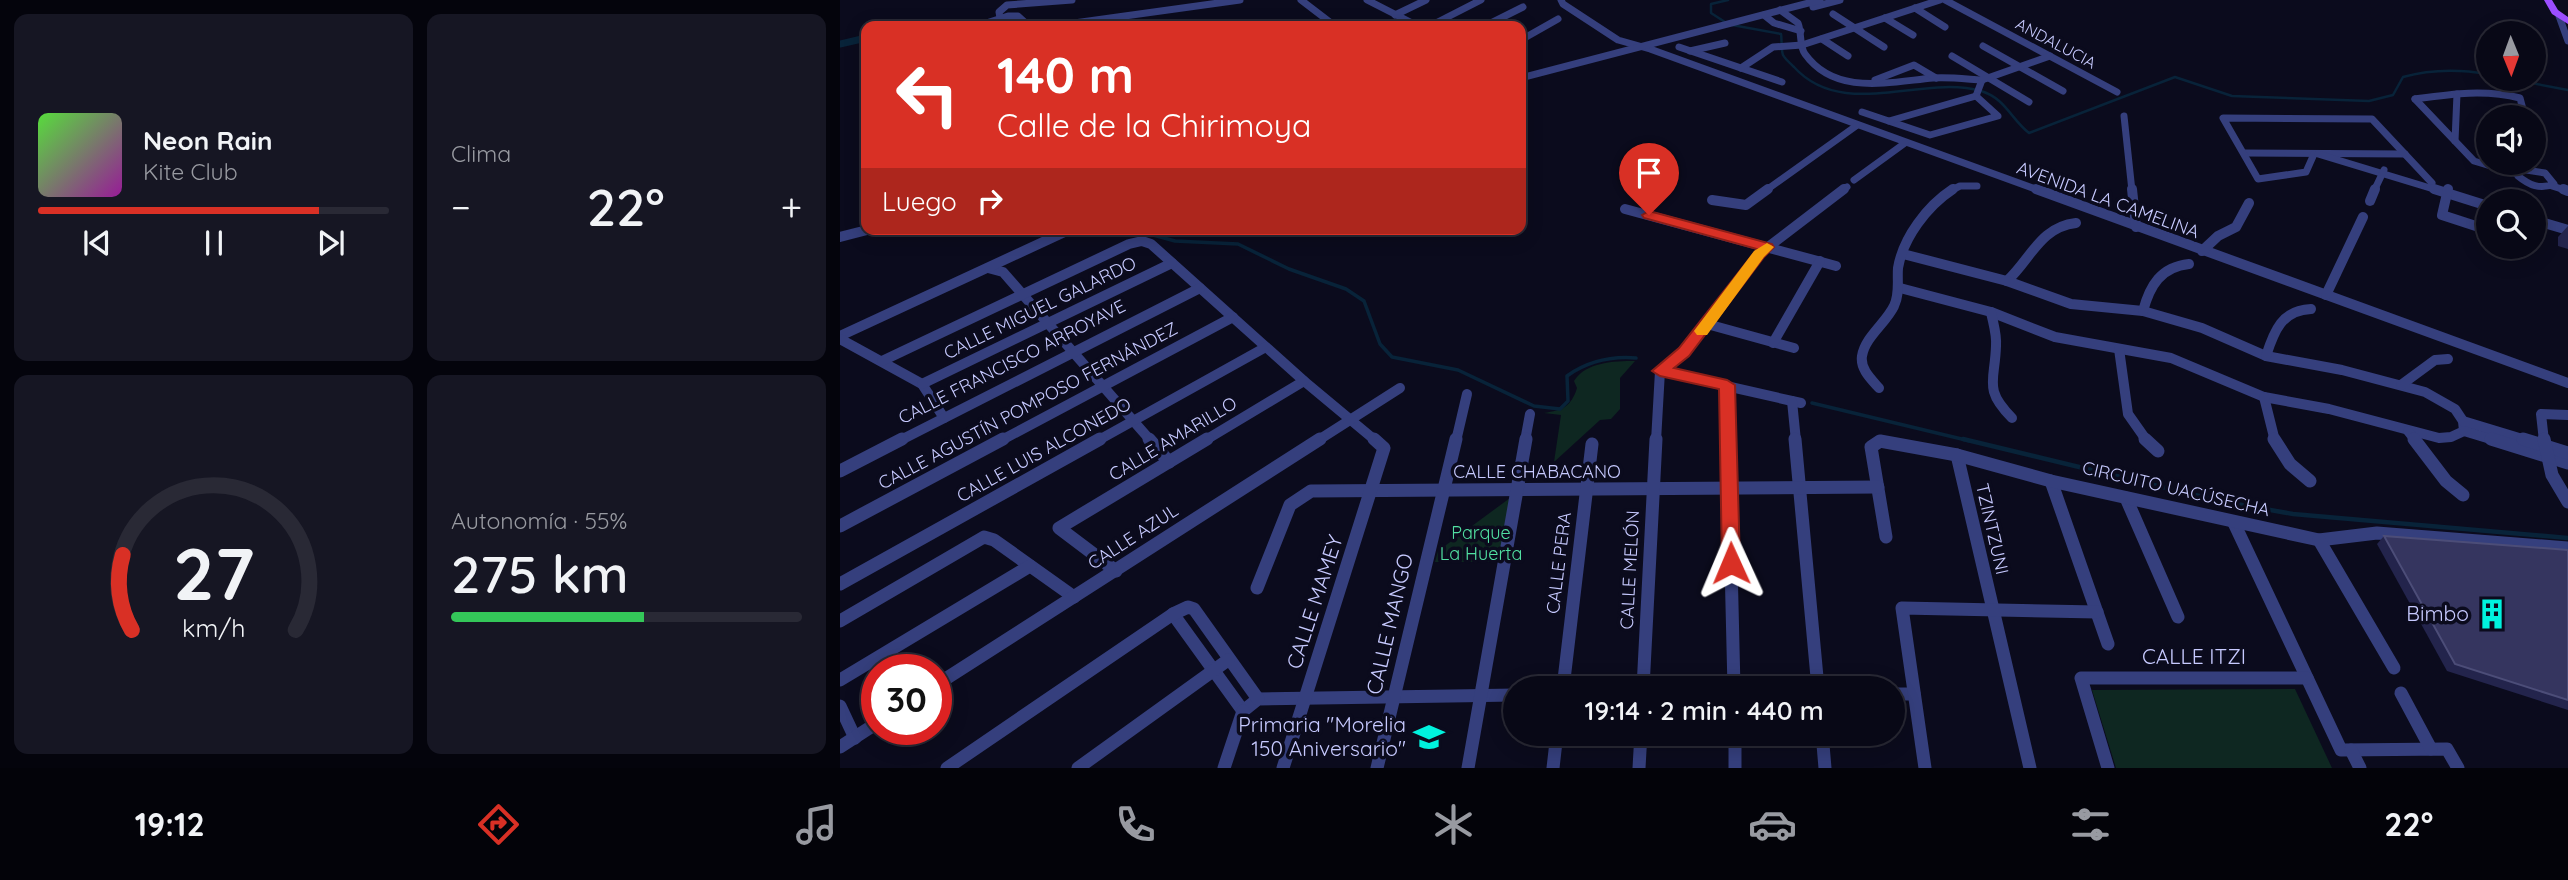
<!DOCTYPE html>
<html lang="es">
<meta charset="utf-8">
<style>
body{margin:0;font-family:Quicksand,sans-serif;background:#161623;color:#f1f3f6;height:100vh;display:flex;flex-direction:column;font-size:26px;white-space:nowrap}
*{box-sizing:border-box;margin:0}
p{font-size:23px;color:#989aa1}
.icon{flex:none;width:38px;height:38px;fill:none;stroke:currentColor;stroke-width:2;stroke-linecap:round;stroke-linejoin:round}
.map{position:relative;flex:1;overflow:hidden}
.panel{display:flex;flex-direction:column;gap:14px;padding:14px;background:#04040c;width:840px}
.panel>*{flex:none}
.banner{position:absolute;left:21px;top:21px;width:665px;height:214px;border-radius:14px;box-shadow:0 4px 18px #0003,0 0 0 2px #292935;background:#d93025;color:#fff;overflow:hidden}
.needle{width:46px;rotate:179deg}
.tools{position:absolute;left:1636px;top:21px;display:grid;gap:14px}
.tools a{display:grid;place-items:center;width:70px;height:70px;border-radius:50%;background:#080816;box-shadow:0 4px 18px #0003,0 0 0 2px #292935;font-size:35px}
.speed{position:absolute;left:21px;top:654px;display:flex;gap:14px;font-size:35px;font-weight:700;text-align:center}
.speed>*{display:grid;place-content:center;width:91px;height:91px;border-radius:50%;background:#080816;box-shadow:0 4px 18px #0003,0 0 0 2px #292935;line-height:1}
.speed .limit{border:10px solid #d22;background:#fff;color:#111}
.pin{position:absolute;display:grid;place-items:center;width:60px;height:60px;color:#fff;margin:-72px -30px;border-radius:50% 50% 50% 0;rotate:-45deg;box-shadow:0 0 7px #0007}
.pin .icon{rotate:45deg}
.me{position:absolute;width:77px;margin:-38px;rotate:359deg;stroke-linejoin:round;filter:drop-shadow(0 0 5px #0008)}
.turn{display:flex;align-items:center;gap:24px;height:147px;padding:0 21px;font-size:32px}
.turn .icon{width:91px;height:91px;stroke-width:2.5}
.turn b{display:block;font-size:49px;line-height:60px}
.then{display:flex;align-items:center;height:66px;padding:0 21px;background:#0003;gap:14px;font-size:26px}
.big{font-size:52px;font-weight:600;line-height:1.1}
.panel .card{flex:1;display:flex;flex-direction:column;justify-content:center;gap:10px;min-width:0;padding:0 24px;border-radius:14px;background:#161623}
.panel .dial{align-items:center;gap:0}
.dial svg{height:182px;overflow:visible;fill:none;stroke:#292935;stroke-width:7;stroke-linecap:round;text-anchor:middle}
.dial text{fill:#f1f3f6;stroke:none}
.song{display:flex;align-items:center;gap:21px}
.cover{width:84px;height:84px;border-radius:10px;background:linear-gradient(135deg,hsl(110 70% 55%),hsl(300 70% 35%))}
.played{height:7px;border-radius:4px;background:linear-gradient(90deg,#d93025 80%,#292935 80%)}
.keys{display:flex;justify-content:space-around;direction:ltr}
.heat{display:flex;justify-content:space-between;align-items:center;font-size:38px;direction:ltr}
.charge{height:10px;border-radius:5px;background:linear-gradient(90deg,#34c759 55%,#292935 0)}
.panel .tiles{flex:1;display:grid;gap:14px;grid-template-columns:repeat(2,1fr)}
.trip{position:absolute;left:663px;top:676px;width:402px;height:70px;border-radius:35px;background:#080816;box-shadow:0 4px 18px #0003,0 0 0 2px #292935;font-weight:600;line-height:70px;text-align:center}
.tabs{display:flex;height:112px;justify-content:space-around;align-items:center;background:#030309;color:#989aa1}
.tabs .icon{width:49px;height:49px}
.tabs .on{color:#d93025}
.tabs b{font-size:32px;color:#f1f3f6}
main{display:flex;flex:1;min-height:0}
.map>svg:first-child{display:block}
.green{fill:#0e2721}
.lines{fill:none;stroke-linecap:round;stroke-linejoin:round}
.stream-far2{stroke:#082339;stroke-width:2.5}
.stream-far1{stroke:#082339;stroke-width:3.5}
.stream{stroke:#082339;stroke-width:4.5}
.canal{stroke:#082339;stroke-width:7}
.minor-far2{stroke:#353f7d;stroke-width:7}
.minor-far1{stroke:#353f7d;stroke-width:10}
.minor{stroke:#353f7d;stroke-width:13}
.major{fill:#9c4eff;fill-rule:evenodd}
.wall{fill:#23244c}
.building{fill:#35355f;stroke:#4c4d78;stroke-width:2}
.route{fill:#d93025;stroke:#8d1f18;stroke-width:2}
.slow{fill:#f59e0b}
.labels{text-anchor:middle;stroke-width:7;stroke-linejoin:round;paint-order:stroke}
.far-street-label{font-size:16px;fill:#c7caff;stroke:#0b0b1d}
.street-label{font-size:18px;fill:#c7caff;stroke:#0b0b1d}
.park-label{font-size:18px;fill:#52e0a2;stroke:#0b0b1d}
.near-street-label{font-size:21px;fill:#c7caff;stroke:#0b0b1d}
.near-poi-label{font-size:21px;fill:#c7caff;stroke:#0b0b1d;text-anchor:end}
</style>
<main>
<section class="panel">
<div class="tiles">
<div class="card">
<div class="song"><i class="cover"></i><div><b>Neon Rain</b><p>Kite Club</p></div></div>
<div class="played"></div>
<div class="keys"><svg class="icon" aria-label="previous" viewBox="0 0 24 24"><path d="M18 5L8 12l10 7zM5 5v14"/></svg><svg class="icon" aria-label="pause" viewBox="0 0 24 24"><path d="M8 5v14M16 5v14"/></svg><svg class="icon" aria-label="next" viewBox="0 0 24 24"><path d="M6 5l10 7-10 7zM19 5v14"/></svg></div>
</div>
<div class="card"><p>Clima</p>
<div class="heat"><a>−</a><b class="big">22°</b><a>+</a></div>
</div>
<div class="card dial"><svg viewBox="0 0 100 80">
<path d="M14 69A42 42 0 1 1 86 69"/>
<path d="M14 69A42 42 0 0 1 10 36" stroke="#d93025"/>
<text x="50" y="56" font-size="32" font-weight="700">27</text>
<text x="50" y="72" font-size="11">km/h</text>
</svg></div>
<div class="card"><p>Autonomía · 55%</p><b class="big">275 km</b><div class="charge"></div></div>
</div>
</section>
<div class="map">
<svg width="1728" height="768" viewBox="0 0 1728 768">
<rect width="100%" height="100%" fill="#0b0b1d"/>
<g class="green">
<path d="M 795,361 L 780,378 L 780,409 L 771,419 L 760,420 L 714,462 L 721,415 L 704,413 C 723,410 731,407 737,388 L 734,381 C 746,362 774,361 795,361 Z"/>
<path d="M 670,498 L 658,562 L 595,562 L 598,551 Z"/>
<path d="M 1455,689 L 1492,768 L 1276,768 L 1252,690 Z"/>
</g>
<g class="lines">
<g class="stream-far2">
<path d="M 885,22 L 871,13 L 871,4 L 888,0"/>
<path d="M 892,25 L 941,34 C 942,40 941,50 943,55 C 945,59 951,64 954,67 C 1003,121 1082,74 1141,91 C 1165,98 1171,119 1189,133 L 1335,77 L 1392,96 L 1529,101 L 1553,95 L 1563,77 C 1591,69 1619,69 1648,74"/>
<path d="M 1670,79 L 1728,90"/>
</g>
<g class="stream-far1">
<path d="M 305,229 L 313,235 L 335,241 L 398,244 L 449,269 L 506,289 L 524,301 L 540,344 L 552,357 L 618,370 L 694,406 L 720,409 L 728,401 L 727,376 C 748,361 770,356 796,358"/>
<path d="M 972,403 L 1130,441"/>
</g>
<path class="stream" d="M 1123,439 L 1380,501 L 1453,514 L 1728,538"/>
<g class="canal">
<path d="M 145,26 L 168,21 L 178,26"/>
<path d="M 0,44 L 26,38"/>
</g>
<g class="minor-far2">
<path d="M 461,0 L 495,26"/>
<path d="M 527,0 L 578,26"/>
<path d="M 721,0 L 723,4 L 778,40 L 810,49 L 1201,191"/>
<path d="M 1105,0 L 1277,92"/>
<path d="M 973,7 L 1000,0"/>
<path d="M 1075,8 L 1105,27"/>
<path d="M 940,10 L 958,23 C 962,33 959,46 965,54 C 995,96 1049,82 1093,78 C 1109,77 1126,79 1142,80"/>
<path d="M 993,14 L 1044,47"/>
<path d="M 555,15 L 586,0"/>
<path d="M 924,15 L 934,23 L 961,31"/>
<path d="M 1719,16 L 1728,41"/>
<path d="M 160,18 L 159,12 L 167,5 L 232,0"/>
<path d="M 1045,18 L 1073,35"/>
<path d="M 137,26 L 168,16 L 178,16 L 188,25 L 227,24 L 400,0"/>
<path d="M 590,26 L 641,0"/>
<path d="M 645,26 L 683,7"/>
<path d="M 982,39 L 1008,56"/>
<path d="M 681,40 L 718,19"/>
<path d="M 1143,46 L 1223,91"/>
<path d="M 839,47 L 942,82"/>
<path d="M 850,51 L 885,43"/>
<path d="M 1112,56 L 1189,102"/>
<path d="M 901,68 L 933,47 L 962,45 L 1100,0"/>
<path d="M 681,78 L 980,0"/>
<path d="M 1035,80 L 1074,65 L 1096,78"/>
<path d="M 1136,96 L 1142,80 L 1210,56"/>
<path d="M 1575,99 L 1634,161 L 1677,174"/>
<path d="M 1575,99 C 1611,94 1644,89 1680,98 L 1685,117"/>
<path d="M 1022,112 L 1090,135 L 1158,116 L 1136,96"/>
<path d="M 1284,116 L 1292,191"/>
<path d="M 1049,121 L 1136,96"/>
<path d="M 1615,141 L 1617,94"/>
<path d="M 1404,153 L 1565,154"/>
<path d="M 1474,154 L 1466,172 L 1418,179 L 1383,118 L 1532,119 L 1592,183"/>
<path d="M 1478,154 L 1600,191"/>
<path d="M 1680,169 L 1705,173 L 1714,184 C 1700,190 1689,185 1678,176 Z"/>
<path d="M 1014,180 L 1065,143"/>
<path d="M 1712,186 L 1728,191"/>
<path d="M 925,191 L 1016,126"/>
<path d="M 1001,191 L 1007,187"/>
<path d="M 1110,191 L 1120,186 L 1137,186"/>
<path d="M 1534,191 L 1544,170"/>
</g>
<g class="minor-far1">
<path d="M 1196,189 L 1728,383"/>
<path d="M 1292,189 L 1296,227"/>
<path d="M 1594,189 L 1648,206"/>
<path d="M 1608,189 L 1602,215 L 1648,230"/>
<path d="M 1723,189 L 1728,191"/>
<path d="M 872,200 L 906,205 L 928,189"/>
<path d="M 1530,201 L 1535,189"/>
<path d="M 785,209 L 996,266"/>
<path d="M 1694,220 L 1728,230"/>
<path d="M 0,237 L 31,229"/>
<path d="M 1362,251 L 1378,236 L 1396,227 L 1409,203"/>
<path d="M 148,268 L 163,272 L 311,441"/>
<path d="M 1167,281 C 1191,259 1200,227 1236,223"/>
<path d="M 1060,288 L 1151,312 L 1215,337 L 1331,358 L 1424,397 L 1489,409 L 1599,438 L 1611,437 L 1624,431 L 1623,421 L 1615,409 L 1585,392 L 1502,370 L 1426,356 L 1362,328 L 1303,311 L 1231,304 L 1167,281 L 1063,254"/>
<path d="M 1486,295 L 1523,217"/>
<path d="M 1303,311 C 1310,285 1321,267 1349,264"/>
<path d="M 1151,312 C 1153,323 1157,334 1156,346 C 1155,381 1143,389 1172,418"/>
<path d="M 867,324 L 954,348"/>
<path d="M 0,336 L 231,229"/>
<path d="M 0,339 L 82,384 L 104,418"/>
<path d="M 933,343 L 980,261"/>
<path d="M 1279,349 L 1288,414 L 1307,441"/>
<path d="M 1426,356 C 1434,331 1442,310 1471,309"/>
<path d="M 42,361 L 289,244 L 302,241 L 311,244 L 464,381 L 536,441"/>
<path d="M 820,371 L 844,352 L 919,254 L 1004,189"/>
<path d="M 820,371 L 961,403"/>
<path d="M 82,384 L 332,263"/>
<path d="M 887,385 L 888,441"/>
<path d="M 1561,385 L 1595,360 L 1608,359"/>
<path d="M 1039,388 C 1031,379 1020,369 1022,356 C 1025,337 1046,323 1054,306 C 1060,294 1057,281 1058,268 C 1063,238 1087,206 1113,189"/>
<path d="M 1424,397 L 1435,441"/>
<path d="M 952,401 L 956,441"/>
<path d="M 1623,421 L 1689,441"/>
<path d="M 1568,431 L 1576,441"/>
<path d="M 1624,431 L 1657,441"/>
<path d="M 59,441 L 360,288"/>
<path d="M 160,441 L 393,317"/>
<path d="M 257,441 L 426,347"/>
<path d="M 364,441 L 464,381"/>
<path d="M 477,441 L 560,388"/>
<path d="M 616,441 L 627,394"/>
<path d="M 685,441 L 690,414"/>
<path d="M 816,441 L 820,371"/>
<path d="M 1704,441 L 1701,414 L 1728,415"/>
</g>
<g class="minor">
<path d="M 309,439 L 329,462"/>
<path d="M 888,439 L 894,688"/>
<path d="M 955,439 L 978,688"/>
<path d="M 1305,439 L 1318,451"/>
<path d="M 1434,439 L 1450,464 L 1470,481"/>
<path d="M 1574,439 L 1606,481 L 1623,495"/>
<path d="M 1651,439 L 1728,463"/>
<path d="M 1683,439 L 1728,453"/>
<path d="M 1704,439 L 1712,475 L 1728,502"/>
<path d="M 1117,455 L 1190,768"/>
<path d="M 0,471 L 62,439"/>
<path d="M 1211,481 L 1268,644"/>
<path d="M 1286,498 L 1338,617"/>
<path d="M 1394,523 L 1501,750 L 1607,749 L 1618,768"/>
<path d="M 0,526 L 163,439"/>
<path d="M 1046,537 L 1031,447 L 1040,441 L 1117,455 L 1211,481 L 1479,540 L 1537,533 L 1728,548"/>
<path d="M 1479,540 L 1554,668"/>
<path d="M 276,571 L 219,528 L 367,439"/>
<path d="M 0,584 L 260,439"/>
<path d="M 417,588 L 450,505 L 471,491 L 1038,487"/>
<path d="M 333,614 L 403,711"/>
<path d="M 0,621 L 144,537 L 154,540 L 234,597"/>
<path d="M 0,680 L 190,566"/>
<path d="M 96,685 L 480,439"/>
<path d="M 723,688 L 752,444"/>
<path d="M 803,688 L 816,439"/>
<path d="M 1561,693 L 1591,749"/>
<path d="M 1054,694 L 1074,694"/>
<path d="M 0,706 L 15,738"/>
<path d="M 403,711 L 418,699 L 676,695"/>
<path d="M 895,733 L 895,768"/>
<path d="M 982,733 L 985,768"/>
<path d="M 0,747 L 37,723"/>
<path d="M 1511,750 L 1520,768"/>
<path d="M 107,768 L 333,614 L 348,607 L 354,609 L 418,699"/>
<path d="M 238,768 L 388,660"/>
<path d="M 384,768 L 403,711"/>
<path d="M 443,768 L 544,448 L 534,439"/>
<path d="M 537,768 L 616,439"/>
<path d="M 628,768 L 686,439"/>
<path d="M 713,768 L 717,733"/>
<path d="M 799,768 L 801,733"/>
<path d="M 1085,768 L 1062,608 L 1257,612"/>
<path d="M 1268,768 L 1241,678 L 1467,678"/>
</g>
<path class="major" d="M 1704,0 L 1712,0 L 1718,10 L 1728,17 L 1728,24 L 1712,14 Z"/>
</g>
<g class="wall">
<path d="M 1728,226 L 1728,249 L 1718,246 L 1718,237 Z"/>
<path d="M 1544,536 L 1728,550 L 1728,710 L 1607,671 L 1537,544 Z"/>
</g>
<path class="building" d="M 1544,536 L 1728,550 L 1728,700 L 1615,664 Z"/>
<path class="route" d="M 809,211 L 932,244 L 934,247 L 924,257 L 849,356 L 834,368 L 887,380 L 895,385 L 900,563 L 898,569 L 891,571 L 884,569 L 882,563 L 879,389 L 820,376 L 812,371 L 839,348 L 917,249 L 804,218 L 802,215 Z"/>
<path class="slow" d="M 927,243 L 934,247 L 924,257 L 867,335 L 857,335 L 854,331 L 914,251 Z"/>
<defs>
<g id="building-bare" transform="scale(2.415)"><path d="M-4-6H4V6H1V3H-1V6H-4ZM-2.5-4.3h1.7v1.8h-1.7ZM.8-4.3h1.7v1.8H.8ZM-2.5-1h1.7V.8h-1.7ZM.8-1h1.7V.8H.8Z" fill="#00f2de" stroke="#0b0b1d" stroke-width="2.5" paint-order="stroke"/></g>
<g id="school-bare" transform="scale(2.415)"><path d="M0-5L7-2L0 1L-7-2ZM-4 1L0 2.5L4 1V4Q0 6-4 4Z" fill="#00f2de" stroke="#0b0b1d" stroke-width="2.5" paint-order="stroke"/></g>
</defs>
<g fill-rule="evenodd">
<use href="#building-bare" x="1652" y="614"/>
<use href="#school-bare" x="589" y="737"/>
</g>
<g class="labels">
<g class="far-street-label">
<text transform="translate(1216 43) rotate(28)" y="6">ANDALUCIA</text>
</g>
<g class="street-label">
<text transform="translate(1268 200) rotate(20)" y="6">AVENIDA LA CAMELINA</text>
<text transform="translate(200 308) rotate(-26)" y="6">CALLE MIGUEL GALARDO</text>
<text transform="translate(172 362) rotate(-27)" y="6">CALLE FRANCISCO ARROYAVE</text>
<text transform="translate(188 406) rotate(-28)" y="6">CALLE AGUSTÍN POMPOSO FERNÁNDEZ</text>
<text transform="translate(333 439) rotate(-31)" y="6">CALLE AMARILLO</text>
<text transform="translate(204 450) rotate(-29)" y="6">CALLE LUIS ALCONEDO</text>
<text x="697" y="478">CALLE CHABACANO</text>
<text transform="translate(1336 489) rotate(13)" y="6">CIRCUITO UACÚSECHA</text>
<text transform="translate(1152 529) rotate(77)" y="6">TZINTZUNI</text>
<text transform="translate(293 537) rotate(-33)" y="6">CALLE AZUL</text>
<text transform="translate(719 563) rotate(-83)" y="6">CALLE PERA</text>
<text transform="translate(790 570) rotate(-87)" y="6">CALLE MELÓN</text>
</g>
<g class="park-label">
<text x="641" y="539">Parque<tspan x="641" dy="21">La Huerta</tspan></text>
</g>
<g class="near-street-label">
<text transform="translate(475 602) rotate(-72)" y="7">CALLE MAMEY</text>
<text transform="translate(550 624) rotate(-77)" y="7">CALLE MANGO</text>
<text x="1354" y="664">CALLE ITZI</text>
</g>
<g class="near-poi-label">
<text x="1629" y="621">Bimbo</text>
<text x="566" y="732">Primaria "Morelia<tspan x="566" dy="24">150 Aniversario"</tspan></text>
</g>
</g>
</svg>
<div class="tools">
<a><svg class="needle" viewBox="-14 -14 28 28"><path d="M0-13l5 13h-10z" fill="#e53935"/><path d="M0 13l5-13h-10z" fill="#989aa1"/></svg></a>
<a><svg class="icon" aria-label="sound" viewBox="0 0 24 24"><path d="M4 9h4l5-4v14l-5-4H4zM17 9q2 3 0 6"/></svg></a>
<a><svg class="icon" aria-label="search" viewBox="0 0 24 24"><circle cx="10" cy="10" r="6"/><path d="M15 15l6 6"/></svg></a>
</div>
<div class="speed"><div class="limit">30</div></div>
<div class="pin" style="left:809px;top:215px;background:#d93025"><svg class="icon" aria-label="arrive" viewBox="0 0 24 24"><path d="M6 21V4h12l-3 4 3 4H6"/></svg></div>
<svg class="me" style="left:891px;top:563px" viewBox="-20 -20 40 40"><path d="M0-17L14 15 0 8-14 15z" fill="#d93025" stroke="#fff" stroke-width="4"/></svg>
<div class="trip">19:14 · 2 min · 440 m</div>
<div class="banner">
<div class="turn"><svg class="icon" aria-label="left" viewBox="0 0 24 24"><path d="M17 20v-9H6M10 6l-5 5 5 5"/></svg><div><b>140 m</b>Calle de la Chirimoya</div></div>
<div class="then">Luego<svg class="icon" aria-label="right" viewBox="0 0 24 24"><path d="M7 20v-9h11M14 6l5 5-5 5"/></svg></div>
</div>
</div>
</main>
<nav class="tabs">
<b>19:12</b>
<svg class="icon on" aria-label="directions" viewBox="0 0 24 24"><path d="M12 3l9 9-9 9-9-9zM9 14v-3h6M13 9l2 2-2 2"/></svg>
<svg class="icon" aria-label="music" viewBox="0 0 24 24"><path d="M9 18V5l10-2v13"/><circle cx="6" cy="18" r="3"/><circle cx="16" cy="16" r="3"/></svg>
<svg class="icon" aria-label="phone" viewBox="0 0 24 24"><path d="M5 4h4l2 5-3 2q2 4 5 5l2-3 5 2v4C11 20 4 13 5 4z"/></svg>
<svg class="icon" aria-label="climate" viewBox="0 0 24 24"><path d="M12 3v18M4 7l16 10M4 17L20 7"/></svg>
<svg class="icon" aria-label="car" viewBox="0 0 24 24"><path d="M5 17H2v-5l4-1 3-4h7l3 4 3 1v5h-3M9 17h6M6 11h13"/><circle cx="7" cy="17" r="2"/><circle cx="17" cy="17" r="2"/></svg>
<svg class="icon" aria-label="filters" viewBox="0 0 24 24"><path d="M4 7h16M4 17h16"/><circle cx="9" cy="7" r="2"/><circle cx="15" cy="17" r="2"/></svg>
<b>22°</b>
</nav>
